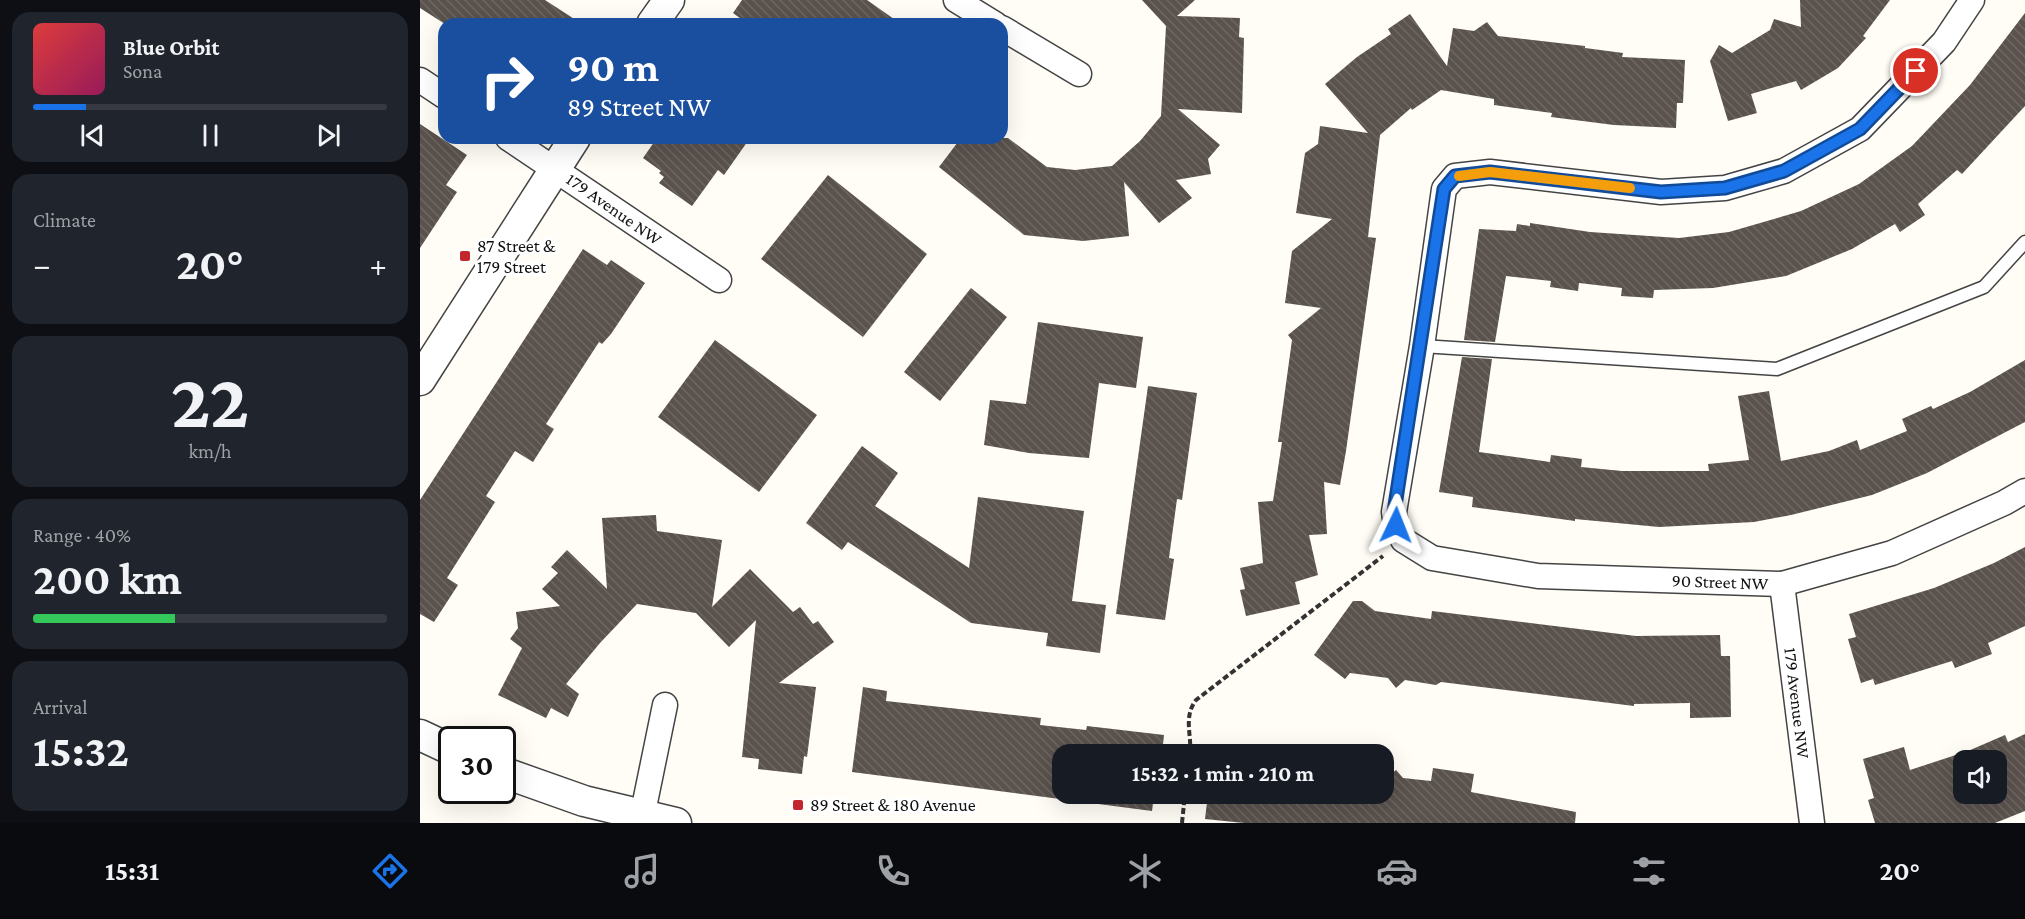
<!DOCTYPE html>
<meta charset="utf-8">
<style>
body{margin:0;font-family:"Crimson Pro",serif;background:#20242c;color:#f1f3f6;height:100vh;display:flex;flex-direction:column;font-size:22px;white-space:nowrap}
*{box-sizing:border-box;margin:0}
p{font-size:20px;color:#9ea1a6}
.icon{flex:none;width:33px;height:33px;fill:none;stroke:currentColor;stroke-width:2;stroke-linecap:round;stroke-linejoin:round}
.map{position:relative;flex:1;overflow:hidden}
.side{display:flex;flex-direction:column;gap:12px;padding:12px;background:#0d0f14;width:420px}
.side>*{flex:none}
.guide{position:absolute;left:18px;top:18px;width:570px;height:126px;border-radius:18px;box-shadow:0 6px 24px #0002;background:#1a4fa0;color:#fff;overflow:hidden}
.controls{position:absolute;left:1533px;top:750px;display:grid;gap:12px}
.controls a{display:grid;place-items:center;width:54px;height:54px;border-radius:12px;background:#171b24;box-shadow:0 6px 24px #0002;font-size:30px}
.speed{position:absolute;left:18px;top:726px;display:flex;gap:12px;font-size:30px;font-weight:700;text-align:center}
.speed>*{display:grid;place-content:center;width:78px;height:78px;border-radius:50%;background:#171b24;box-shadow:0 6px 24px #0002;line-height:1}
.speed .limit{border:3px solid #111;border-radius:9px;background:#fff;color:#111}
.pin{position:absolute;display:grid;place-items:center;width:51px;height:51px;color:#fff;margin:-26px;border:3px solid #fff;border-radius:50%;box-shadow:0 2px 6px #0007}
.me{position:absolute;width:66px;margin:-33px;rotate:2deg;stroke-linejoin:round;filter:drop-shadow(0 0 4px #0008)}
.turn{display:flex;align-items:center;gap:21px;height:126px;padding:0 30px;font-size:27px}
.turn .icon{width:78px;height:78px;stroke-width:2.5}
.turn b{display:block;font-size:42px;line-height:51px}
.big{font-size:45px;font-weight:700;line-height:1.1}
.side .tile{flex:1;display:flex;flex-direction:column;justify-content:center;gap:9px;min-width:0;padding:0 21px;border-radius:18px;background:#20242c}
.side .dial{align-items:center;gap:0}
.dial b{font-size:78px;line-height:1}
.song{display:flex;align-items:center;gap:18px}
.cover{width:72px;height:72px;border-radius:9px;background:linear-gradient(135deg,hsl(0 70% 55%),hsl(330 70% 35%))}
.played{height:6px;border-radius:3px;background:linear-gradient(90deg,#1a73e8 15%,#363941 15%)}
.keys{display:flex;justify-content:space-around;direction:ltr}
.heat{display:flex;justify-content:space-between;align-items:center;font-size:33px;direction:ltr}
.charge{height:9px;border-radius:4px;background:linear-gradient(90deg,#34c759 40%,#363941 0)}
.trip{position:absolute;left:632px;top:744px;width:342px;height:60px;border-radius:18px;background:#171b24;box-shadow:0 6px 24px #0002;font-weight:700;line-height:60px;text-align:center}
.tab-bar{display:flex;height:96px;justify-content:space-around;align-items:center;background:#090b0e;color:#9ea1a6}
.tab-bar .icon{width:42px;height:42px}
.tab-bar .on{color:#1a73e8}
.tab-bar b{font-size:27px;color:#f1f3f6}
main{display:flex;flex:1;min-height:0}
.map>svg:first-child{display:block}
.building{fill:url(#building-back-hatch);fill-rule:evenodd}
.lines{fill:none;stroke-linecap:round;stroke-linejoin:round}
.service-casing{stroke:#444;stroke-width:15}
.minor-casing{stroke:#444;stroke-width:27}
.tertiary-casing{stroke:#444;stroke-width:33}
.path{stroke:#333;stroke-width:4;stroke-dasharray:6 3;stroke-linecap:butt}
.service{stroke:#fff;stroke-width:12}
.minor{stroke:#fff;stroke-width:24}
.tertiary{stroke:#fff;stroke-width:30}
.route-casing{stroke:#114b97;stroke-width:15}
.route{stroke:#1a73e8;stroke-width:10}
.slow{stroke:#f59e0b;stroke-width:10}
.poi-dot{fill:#c4262e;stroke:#fff;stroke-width:2}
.labels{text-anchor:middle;stroke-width:6;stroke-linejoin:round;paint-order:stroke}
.street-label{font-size:18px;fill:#111;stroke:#fff}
.poi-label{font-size:18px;fill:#111;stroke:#fff;text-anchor:start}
</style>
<main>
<section class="side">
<div class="tile">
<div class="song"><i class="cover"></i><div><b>Blue Orbit</b><p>Sona</p></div></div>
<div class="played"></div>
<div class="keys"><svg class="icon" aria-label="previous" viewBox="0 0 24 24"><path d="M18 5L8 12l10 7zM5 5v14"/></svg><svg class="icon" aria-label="pause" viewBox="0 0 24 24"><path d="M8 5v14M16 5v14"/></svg><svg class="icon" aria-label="next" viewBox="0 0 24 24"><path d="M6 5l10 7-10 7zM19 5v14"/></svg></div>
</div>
<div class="tile"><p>Climate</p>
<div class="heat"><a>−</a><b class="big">20°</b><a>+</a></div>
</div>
<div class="tile dial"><b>22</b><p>km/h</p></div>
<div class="tile"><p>Range · 40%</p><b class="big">200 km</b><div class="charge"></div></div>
<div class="tile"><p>Arrival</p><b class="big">15:32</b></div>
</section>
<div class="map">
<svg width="1605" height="823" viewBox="0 0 1605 823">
<defs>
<pattern id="building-back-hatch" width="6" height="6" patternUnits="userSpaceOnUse" patternTransform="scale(1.5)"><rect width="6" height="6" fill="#5a524d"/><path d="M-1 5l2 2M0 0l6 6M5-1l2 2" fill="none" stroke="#6d6662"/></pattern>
</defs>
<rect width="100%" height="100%" fill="#fffdf5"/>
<g class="building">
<path d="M 0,0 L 125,0 L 162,24 L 25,24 L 0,8 Z"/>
<path d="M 322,0 L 447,0 L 481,24 L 328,24 L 313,13 Z"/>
<path d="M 722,0 L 775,0 L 757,16 L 820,18 L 819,37 L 824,38 L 822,113 L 758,109 L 800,145 L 788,159 L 791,174 L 756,180 L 772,198 L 739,223 L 704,182 L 709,236 L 663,241 L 604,235 L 519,167 L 541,138 L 588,138 L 627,167 L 655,170 L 692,166 L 720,141 L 741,116 L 746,26 Z"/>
<path d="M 1380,0 L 1470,0 L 1443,36 L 1446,38 L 1418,68 L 1381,90 L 1376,81 L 1331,94 L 1337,113 L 1308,121 L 1290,61 L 1299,45 L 1312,53 L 1350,30 L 1354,19 L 1381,27 Z"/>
<path d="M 1605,13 L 1605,106 L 1542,174 L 1537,170 L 1498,204 L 1505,215 L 1480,232 L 1475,224 L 1432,249 L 1366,276 L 1293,288 L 1234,290 L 1233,298 L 1201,296 L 1202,288 L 1159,283 L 1158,291 L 1130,287 L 1131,281 L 1086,276 L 1075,342 L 1044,340 L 1059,229 L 1096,231 L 1097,224 L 1110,226 L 1110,223 L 1170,232 L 1259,238 L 1309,232 L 1381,211 L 1439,184 L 1492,146 L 1550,85 Z"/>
<path d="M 990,14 L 1027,66 L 1033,28 L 1054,31 L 1067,22 L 1078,36 L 1165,46 L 1165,48 L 1203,53 L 1202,57 L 1265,60 L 1263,103 L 1257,103 L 1256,128 L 1194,125 L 1131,117 L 1132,113 L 1074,105 L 1074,99 L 1021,90 L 992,110 L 991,108 L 960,135 L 948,237 L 956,238 L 926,451 L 920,485 L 904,482 L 907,534 L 889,535 L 898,575 L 875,582 L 880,604 L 826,616 L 820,590 L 825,589 L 820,568 L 843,563 L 838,502 L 853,501 L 862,442 L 858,442 L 872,340 L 868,335 L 901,308 L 865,303 L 872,251 L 912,219 L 876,213 L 885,153 L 898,144 L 900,126 L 948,133 L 905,84 L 937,57 L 971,34 L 968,29 Z"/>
<path d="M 0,124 L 47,155 L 26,185 L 37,192 L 0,248 Z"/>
<path d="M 237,138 L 330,138 L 304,175 L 298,170 L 272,206 L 239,183 L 244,177 L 239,173 L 241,171 L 223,158 Z"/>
<path d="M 408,175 L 507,254 L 443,337 L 341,259 Z"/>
<path d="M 163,249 L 187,265 L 191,260 L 225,283 L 191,334 L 182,344 L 179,342 L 126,424 L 134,429 L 113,462 L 95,451 L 66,496 L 75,502 L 27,578 L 38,585 L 14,622 L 0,614 L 0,500 Z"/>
<path d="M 551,288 L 587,317 L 520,401 L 484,372 Z"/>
<path d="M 618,322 L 723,337 L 716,388 L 679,383 L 669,458 L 609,453 L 564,445 L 570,400 L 606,404 Z"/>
<path d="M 295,340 L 397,415 L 339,492 L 238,417 Z"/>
<path d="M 1042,357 L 1072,359 L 1059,452 L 1130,462 L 1131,455 L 1162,459 L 1161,467 L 1202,471 L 1289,471 L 1288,464 L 1329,460 L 1318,396 L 1349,391 L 1361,461 L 1409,451 L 1437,440 L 1440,450 L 1487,431 L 1482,419 L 1511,406 L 1513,409 L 1550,392 L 1605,360 L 1605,422 L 1507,473 L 1452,495 L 1371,515 L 1334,522 L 1239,527 L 1155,519 L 1155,521 L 1052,507 L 1053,497 L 1019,492 Z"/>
<path d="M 728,386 L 777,393 L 762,500 L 757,499 L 749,558 L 754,559 L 745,620 L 696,614 Z"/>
<path d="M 442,446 L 478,473 L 455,506 L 549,568 L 558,497 L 664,511 L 652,601 L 686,605 L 680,653 L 626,646 L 628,633 L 551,623 L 428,542 L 422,550 L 386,523 Z"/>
<path d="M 236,515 L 237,531 L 302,540 L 292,607 L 330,569 L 373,612 L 380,607 L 393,624 L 398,621 L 414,642 L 359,683 L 396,687 L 387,757 L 384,756 L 382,774 L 338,769 L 339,759 L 322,757 L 336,620 L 309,647 L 276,613 L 217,604 L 180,643 L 146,684 L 159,694 L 148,717 L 131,708 L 126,718 L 78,695 L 102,648 L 90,639 L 98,628 L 96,612 L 140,606 L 122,589 L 138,573 L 131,567 L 147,550 L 187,589 L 182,518 Z"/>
<path d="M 1605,547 L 1605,626 L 1568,643 L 1572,654 L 1535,668 L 1532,661 L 1455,685 L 1453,679 L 1441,683 L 1428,639 L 1436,637 L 1429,614 L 1514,588 L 1574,563 Z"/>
<path d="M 933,601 L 942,601 L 955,611 L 1011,619 L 1012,611 L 1216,636 L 1300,635 L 1301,656 L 1310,656 L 1311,717 L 1270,718 L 1270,703 L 1214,704 L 1214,706 L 1021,682 L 1016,685 L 985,680 L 976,688 L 968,678 L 930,673 L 925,679 L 894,655 Z"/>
<path d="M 443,687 L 467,691 L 466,701 L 621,718 L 620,725 L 666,730 L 667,726 L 744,735 L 742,754 L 642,754 L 642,794 L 737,794 L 734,796 L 732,811 L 432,772 Z"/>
<path d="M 1605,734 L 1605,811 L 1575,823 L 1455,823 L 1448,800 L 1454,798 L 1443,759 L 1484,747 L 1490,770 L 1548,751 L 1585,735 L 1588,742 ZM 1544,760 L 1576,760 L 1576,794 L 1544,794 Z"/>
<path d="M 1013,768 L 1054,774 L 1051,792 L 1156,812 L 1155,823 L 824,823 L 785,819 L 788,794 L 963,794 L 963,781 L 976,770 L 983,778 L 1011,781 Z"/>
</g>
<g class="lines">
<g class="service-casing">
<path id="service" d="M 1002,346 L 1357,369 L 1564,287 L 1605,242"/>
</g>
<g class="minor-casing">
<g id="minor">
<path d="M 536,0 L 575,24"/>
<path d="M 1552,0 L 1524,42 L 1440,129 L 1364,171 L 1305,188 L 1241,192 L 1070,172 L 1035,176 L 1024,189 L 1002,346 L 974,512 L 976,525 L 983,540 L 1012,558 L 1118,576 L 1362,584 L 1472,553 L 1584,503 L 1605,491"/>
<path d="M 582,28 L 659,74"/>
<path d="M 0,80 L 24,96"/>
<path d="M 88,138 L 299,280"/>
<path d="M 1362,584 L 1392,823"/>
<path d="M 222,817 L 245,705"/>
</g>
</g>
<g class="tertiary-casing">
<g id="tertiary">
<path d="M 232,24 L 249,0"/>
<path d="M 0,380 L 155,138"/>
<path d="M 0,735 L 32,750"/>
<path d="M 82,772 L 164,801 L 256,823"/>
</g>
</g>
<g class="path">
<path d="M 770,754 C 772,735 763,717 776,700 L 963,556"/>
<path d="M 762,823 L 765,794"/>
</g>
<use href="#service" class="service"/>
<use href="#minor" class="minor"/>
<use href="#tertiary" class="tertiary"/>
</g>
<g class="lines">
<g class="route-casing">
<path id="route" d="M 976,525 L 974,512 L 1024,189 L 1035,176 L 1070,172 L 1241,192 L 1305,188 L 1364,171 L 1440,129 L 1496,71"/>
</g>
<use href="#route" class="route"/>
<path class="slow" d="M 1039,176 L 1070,172 L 1210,188"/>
</g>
<g class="poi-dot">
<rect x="39" y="250" width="12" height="12" rx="3"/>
<rect x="372" y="799" width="12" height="12" rx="3"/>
</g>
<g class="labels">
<g class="street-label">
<text transform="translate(194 209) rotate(35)" y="6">179 Avenue NW</text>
<text transform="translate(1300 582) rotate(2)" y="6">90 Street NW</text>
<text transform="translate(1377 703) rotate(83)" y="6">179 Avenue NW</text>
</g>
<g class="poi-label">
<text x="57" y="252">87 Street &amp;<tspan x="57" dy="21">179 Street</tspan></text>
<text x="390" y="811">89 Street &amp; 180 Avenue</text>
</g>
</g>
</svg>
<div class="controls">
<a><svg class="icon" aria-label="sound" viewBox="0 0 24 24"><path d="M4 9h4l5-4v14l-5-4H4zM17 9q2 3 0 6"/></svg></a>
</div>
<div class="speed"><div class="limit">30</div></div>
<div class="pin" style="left:1496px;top:71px;background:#d93025"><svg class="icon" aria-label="arrive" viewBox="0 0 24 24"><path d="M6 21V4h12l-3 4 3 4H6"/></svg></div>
<svg class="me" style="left:976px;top:525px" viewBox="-20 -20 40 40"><path d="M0-17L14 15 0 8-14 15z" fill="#1a73e8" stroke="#fff" stroke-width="4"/></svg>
<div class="trip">15:32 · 1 min · 210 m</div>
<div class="guide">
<div class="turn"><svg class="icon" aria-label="right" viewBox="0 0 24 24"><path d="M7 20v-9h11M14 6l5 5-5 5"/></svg><div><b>90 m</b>89 Street NW</div></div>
</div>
</div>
</main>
<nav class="tab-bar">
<b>15:31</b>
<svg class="icon on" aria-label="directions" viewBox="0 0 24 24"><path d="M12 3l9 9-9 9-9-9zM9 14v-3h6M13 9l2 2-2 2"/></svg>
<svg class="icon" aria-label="music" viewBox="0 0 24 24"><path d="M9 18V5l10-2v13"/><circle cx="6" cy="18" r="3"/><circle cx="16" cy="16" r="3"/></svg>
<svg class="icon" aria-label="phone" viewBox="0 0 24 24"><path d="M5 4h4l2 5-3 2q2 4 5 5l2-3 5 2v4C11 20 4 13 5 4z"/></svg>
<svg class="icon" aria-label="climate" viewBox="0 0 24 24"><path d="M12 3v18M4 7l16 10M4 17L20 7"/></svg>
<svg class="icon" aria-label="car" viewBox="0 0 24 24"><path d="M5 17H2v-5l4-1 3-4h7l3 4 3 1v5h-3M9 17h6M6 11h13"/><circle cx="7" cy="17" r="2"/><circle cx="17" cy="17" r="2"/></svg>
<svg class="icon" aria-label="filters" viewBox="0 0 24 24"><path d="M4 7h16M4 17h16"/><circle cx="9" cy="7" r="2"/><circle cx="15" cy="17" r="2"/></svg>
<b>20°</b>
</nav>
